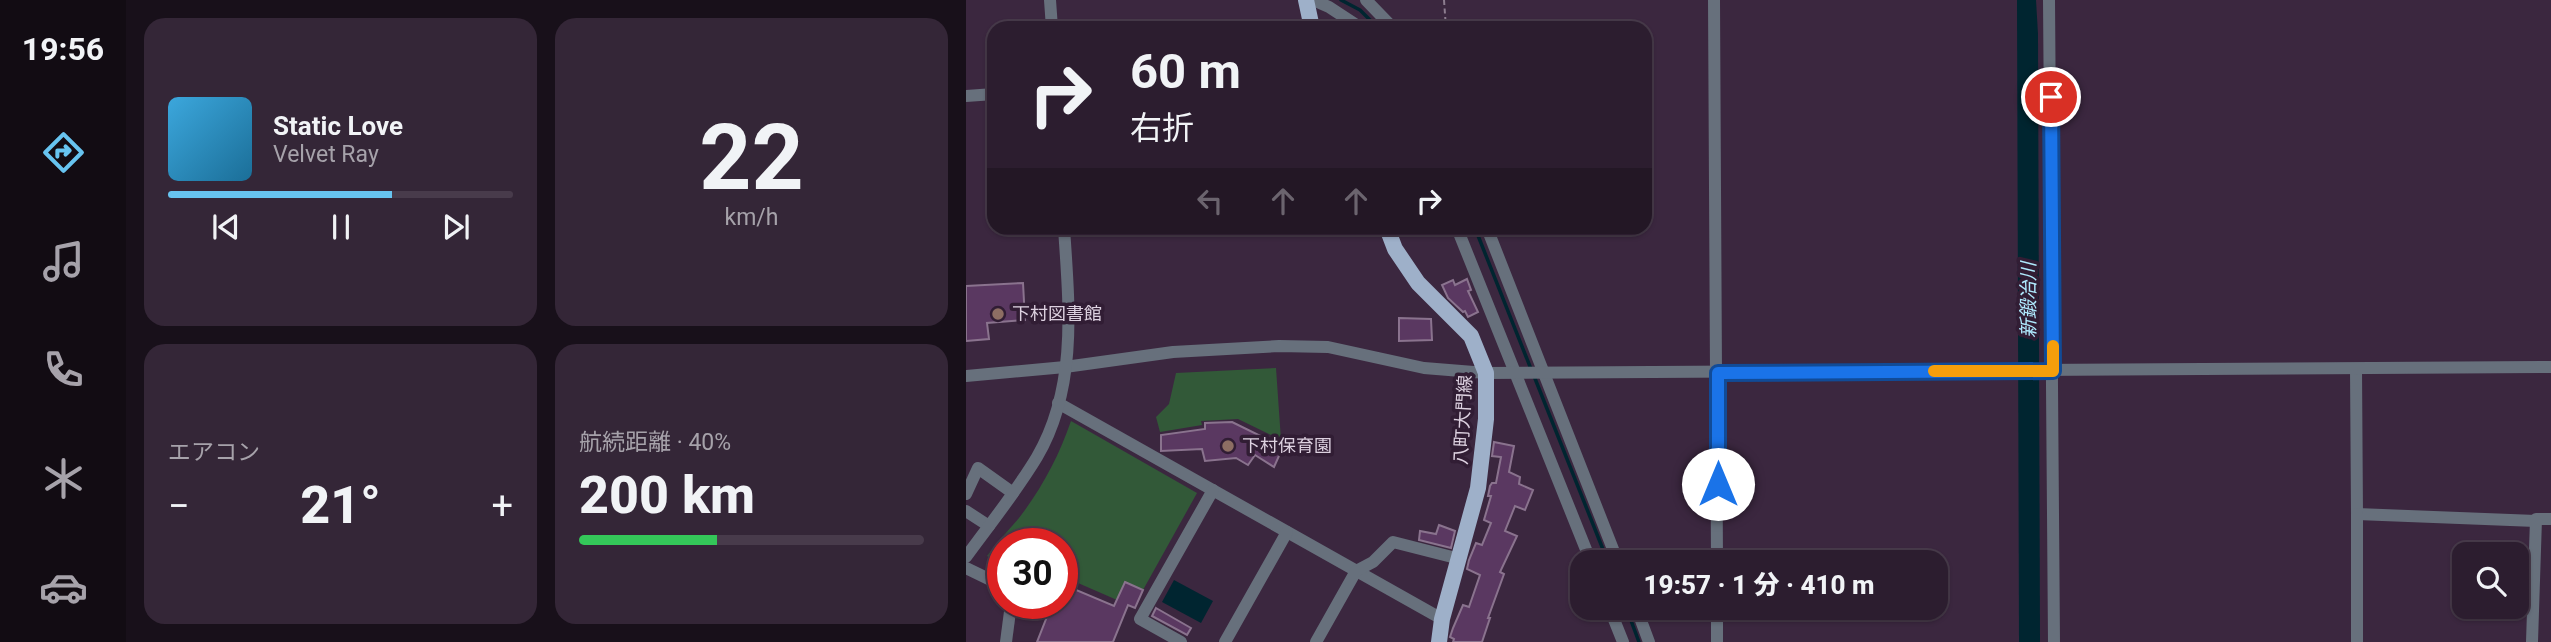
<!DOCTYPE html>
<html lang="ja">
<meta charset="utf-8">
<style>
body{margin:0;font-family:Roboto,"Noto Sans JP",sans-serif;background:#342637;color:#f1f3f6;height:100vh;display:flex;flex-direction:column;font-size:26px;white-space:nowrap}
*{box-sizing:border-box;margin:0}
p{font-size:23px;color:#a6a2aa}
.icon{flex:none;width:38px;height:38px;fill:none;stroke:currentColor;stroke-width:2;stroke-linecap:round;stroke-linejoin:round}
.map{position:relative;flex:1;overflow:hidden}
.panel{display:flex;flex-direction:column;gap:18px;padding:18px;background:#18101a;width:840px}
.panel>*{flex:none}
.banner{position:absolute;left:21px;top:21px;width:665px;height:214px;border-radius:21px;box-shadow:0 2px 5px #0004,0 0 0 2px #483b4b;background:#2c1d2f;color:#f1f3f6;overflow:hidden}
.buttons{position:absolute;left:1486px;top:542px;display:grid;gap:14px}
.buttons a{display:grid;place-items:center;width:77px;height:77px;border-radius:14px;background:#2c1d2f;box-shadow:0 2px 5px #0004,0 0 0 2px #483b4b;font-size:35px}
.speed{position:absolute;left:21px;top:528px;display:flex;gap:14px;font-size:35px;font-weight:700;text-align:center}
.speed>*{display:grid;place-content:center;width:91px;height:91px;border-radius:50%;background:#2c1d2f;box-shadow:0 2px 5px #0004,0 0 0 2px #483b4b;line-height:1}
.speed .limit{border:10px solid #d22;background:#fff;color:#111}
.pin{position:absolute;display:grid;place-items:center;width:60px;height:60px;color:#fff;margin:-30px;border:4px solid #fff;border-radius:50%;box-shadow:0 2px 7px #0007}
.me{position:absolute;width:77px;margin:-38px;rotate:0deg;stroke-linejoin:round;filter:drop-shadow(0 0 5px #0008)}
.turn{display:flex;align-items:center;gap:24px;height:147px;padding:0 28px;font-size:32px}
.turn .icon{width:91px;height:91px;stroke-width:2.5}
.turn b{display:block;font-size:49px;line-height:60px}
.lanes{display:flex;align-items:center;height:66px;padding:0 28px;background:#0003;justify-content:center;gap:35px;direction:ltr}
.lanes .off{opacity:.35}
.big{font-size:52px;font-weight:800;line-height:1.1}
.panel .tile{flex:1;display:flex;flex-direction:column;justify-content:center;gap:10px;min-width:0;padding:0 24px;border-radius:21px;background:#342637}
.panel .dial{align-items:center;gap:0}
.dial b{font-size:91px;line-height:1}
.song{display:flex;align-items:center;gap:21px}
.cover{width:84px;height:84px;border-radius:10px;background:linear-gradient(135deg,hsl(200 70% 55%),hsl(200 70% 35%))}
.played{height:7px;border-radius:4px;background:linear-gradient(90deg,#67c4f0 65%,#483b4b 65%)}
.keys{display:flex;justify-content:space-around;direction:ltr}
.heat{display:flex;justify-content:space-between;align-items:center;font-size:38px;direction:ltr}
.charge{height:10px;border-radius:5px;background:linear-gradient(90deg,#34c759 40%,#483b4b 0)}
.panel .tiles{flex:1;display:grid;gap:18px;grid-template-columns:repeat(2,1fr)}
.trip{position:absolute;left:604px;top:550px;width:378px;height:70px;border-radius:21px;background:#2c1d2f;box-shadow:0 2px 5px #0004,0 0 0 2px #483b4b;font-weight:800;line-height:70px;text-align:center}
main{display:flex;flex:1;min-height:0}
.dock{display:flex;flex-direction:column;width:126px;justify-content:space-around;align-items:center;background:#120c13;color:#a6a2aa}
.dock .icon{width:49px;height:49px}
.dock .active{color:#67c4f0}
.dock b{font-size:32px;color:#f1f3f6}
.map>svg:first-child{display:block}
.green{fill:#325938}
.water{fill:#002530}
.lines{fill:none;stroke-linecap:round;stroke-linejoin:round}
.stream{stroke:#002530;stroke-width:3.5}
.building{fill:#5a3861;stroke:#8a738e;stroke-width:2}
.path{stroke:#8c7c8f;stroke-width:2;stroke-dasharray:5 3.5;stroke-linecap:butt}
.minor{stroke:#67707c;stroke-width:12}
.major{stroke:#9eb0c9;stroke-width:16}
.route-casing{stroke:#114b97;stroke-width:18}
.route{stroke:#1a73e8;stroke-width:12}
.slow{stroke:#f59e0b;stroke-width:12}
.education-dot{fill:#8d6e63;stroke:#311d34;stroke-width:2.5}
.labels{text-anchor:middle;stroke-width:7;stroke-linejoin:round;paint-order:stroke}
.poi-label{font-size:18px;fill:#ddd1e0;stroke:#311d34;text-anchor:start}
.street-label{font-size:18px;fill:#ddd1e0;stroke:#311d34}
.water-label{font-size:19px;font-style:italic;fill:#afeafe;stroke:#311d34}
</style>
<main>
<nav class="dock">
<b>19:56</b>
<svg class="icon active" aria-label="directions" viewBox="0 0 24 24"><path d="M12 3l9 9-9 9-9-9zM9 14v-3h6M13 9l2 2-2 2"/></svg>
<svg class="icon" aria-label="music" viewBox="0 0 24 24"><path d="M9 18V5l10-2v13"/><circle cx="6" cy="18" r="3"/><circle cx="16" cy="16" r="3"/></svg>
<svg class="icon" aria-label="phone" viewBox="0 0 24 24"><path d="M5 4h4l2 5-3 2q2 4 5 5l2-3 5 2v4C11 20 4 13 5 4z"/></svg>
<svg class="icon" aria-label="climate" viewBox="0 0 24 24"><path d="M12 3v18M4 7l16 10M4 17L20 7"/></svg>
<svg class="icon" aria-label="car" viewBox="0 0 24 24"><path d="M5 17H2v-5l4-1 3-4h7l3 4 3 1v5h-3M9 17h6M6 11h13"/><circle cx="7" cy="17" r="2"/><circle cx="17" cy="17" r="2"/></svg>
</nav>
<section class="panel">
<div class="tiles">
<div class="tile">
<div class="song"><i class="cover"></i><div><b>Static Love</b><p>Velvet Ray</p></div></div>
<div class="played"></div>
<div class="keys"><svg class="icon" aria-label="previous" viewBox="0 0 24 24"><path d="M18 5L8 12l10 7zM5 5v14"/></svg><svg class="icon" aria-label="pause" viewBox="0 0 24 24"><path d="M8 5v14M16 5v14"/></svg><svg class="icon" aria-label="next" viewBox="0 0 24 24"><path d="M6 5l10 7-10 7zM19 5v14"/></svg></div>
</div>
<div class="tile dial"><b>22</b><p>km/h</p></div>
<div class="tile"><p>エアコン</p>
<div class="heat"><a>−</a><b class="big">21°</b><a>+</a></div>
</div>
<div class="tile"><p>航続距離 · 40%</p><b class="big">200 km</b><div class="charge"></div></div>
</div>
</section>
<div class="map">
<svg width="1585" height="642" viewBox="0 0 1585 642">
<rect width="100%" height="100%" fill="#3b273f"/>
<g class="green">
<path d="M 310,368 L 315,440 L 272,419 L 235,421 L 236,425 L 194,432 L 190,417 L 203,404 L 210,373 Z"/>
<path d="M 105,421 L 231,493 L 177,590 L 159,582 L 151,600 L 96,576 L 96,544 L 37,544 L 37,566 L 21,556 C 31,542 42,531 53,518 C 76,488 93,456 105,421 Z"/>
</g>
<g class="water">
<path d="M 1051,0 L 1070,0 L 1072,34 L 1074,642 L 1053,642 Z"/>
<path d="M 208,580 L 247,601 L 235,623 L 196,602 Z"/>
</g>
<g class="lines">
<g class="stream">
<path d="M 375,0 L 394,10 L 412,28"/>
<path d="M 509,228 L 565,369"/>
<path d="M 568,376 L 642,562"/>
<path d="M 660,607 L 673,642"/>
</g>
</g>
<g class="building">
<path d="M 501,279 L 505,290 L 502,291 L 512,312 L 502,317 L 499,311 L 497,312 L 482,298 L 476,285 L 487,280 L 489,285 Z"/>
<path d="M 57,283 L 59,320 L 21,323 L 23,339 L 0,341 L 0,286 Z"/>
<path d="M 433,318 L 465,319 L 466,340 L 433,341 Z"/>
<path d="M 266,422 L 317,447 L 308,467 L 289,455 L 282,465 L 270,458 L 239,461 L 236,449 L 195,451 L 195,435 L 239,429 L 239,423 Z"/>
<path d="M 528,442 L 548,446 L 543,472 L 554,477 L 553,484 L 567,490 L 559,510 L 549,506 L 539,531 L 551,536 L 534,572 L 538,574 L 522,618 L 524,618 L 516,642 L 487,642 L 488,639 L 484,637 L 487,628 L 497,605 L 503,607 L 514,575 L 501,569 L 503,560 L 510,543 L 516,545 L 525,523 L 518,520 L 525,496 L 522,496 L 524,486 L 526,483 L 530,483 L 535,457 L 526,456 Z"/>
<path d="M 473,525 L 489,531 L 485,548 L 453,540 L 454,531 L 470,534 Z"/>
<path d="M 159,582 L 177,590 L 169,608 L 162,605 L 147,642 L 71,642 L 86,604 L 96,604 L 96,584 L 148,606 Z"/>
<path d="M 190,608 L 225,628 L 221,635 L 186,616 Z"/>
</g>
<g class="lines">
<path class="path" d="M 478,0 L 480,28"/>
<g class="minor">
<path d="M 84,0 L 86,28"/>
<path d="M 347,0 L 363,7 L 395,28"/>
<path d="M 400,0 L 427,28"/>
<path d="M 748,0 L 751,562"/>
<path d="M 1083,0 L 1088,642"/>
<path d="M 0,96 L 28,94"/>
<path d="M 491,228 L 625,562"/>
<path d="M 521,228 L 652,562"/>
<path d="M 1390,369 L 1391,514 L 1570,521"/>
<path d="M 0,376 L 99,367 L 207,352 L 313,346 L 362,347 L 458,368 L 520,373 L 1585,367"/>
<path d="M 92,403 L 476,619"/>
<path d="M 0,494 L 12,468 L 47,493"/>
<path d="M 0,511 L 23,526"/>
<path d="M 1391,514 L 1391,642"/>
<path d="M 0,557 C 24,524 50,492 71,457 C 112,387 103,304 98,228"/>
<path d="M 0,568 L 31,583 L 37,589"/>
<path d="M 643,607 L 657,642"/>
<path d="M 670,607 L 683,642"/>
<path d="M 40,642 L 45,604"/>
<path d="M 215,642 L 174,619 L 247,490"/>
<path d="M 259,642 L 321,532"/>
<path d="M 350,642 L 390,571 L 407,562 L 427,542 L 494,559"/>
<path d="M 751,642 L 751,607"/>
<path d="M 1566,642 L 1570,519 L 1585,519"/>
</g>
<g class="major">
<path d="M 340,0 L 346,28"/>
<path d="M 421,228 L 429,249 L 452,283 L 505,336 L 520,373 L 520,419 L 512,488 L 476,619 L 473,642"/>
</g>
</g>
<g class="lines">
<g class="route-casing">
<path id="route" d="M 752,484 L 752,373 L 1087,371 L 1085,97"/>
</g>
<use href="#route" class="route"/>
<path class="slow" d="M 968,371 L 1087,371 L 1087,346"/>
</g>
<g class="education-dot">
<circle cx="32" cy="314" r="7"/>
<circle cx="262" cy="446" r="7"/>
</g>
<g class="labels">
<g class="poi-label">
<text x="46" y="320">下村図書館</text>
<text x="276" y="452">下村保育園</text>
</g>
<g class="street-label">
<text transform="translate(497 420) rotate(-87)" y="6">八町大門線</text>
</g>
<g class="water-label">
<text transform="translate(1062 300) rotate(-90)" y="7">新鍛冶川</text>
</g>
</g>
</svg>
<div class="buttons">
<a><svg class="icon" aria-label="search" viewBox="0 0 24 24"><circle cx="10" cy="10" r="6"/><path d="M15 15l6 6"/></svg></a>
</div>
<div class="speed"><div class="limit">30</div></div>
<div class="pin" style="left:1085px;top:97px;background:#d93025"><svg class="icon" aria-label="arrive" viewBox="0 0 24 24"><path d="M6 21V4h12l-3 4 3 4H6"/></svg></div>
<svg class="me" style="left:752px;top:484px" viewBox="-20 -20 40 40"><circle r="19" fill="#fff"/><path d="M0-13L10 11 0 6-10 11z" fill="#1a73e8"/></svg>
<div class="trip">19:57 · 1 分 · 410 m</div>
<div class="banner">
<div class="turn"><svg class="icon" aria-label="right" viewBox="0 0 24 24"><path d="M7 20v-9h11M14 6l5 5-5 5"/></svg><div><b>60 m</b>右折</div></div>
<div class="lanes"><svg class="icon off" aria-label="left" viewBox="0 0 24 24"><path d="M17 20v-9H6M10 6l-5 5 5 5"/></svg><svg class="icon off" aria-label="ahead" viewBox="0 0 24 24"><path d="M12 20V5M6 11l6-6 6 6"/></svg><svg class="icon off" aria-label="ahead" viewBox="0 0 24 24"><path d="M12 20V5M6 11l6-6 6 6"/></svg><svg class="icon" aria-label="right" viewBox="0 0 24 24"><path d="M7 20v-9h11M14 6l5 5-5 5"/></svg></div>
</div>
</div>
</main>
